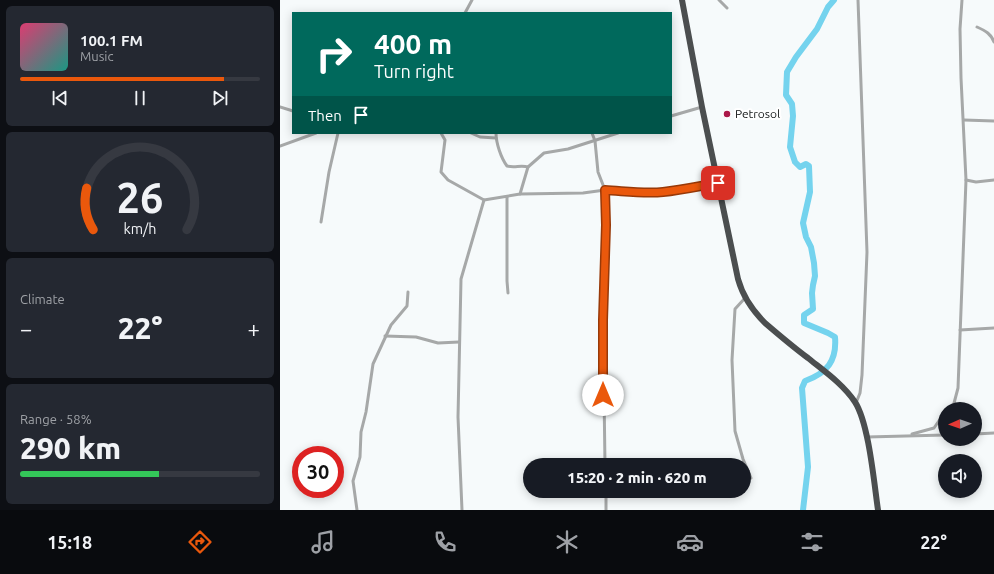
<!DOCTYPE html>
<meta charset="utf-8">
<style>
body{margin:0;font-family:Ubuntu,sans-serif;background:#242831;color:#f1f3f6;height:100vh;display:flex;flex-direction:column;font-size:15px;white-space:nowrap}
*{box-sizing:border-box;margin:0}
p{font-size:13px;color:#9ea1a6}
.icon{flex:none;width:22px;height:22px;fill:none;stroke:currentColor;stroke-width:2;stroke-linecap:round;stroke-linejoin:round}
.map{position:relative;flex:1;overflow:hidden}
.details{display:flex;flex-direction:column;gap:6px;padding:6px;background:#0d0f14;width:280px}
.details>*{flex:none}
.top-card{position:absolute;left:12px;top:12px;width:380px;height:122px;border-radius:0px;box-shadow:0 2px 10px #0003;background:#00695c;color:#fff;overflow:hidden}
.needle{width:26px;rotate:268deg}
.tools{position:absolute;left:658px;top:402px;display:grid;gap:8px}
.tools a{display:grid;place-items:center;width:44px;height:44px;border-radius:50%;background:#171b24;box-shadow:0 2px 10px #0003;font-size:20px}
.speed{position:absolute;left:12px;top:446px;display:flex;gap:8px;font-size:20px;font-weight:700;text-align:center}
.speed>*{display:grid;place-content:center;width:52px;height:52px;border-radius:50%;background:#171b24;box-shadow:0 2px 10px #0003;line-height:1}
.speed .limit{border:6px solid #d22;background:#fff;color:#111}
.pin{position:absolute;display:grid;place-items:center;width:34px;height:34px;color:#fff;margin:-17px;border-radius:8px;box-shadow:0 2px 6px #0006}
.me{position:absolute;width:44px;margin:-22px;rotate:0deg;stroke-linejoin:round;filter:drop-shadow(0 0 3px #0008)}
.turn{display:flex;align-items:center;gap:14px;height:84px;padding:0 16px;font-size:18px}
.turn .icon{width:52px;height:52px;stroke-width:2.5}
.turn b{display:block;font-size:28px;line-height:34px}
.then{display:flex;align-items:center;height:38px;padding:0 16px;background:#0003;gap:8px;font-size:15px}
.big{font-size:30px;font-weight:800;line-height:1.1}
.details .widget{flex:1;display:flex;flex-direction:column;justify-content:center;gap:6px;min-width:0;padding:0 14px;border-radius:6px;background:#242831}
.details .dial{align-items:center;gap:0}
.dial svg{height:104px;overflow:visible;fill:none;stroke:#363941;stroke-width:7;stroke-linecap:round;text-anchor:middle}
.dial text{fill:#f1f3f6;stroke:none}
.song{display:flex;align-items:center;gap:12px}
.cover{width:48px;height:48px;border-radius:6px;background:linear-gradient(135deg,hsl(340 70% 55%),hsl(170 70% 35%))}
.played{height:4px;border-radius:2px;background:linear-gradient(90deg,#ea580c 85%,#363941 85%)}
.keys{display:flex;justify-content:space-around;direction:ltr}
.heat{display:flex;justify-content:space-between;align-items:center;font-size:22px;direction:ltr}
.charge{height:6px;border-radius:3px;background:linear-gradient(90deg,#34c759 58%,#363941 0)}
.trip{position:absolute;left:243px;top:458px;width:228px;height:40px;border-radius:20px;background:#171b24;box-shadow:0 2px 10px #0003;font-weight:800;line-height:40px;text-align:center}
.tabs{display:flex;height:64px;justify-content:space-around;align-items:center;background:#090b0e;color:#9ea1a6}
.tabs .icon{width:28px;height:28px}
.tabs .on{color:#ea580c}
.tabs b{font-size:18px;color:#f1f3f6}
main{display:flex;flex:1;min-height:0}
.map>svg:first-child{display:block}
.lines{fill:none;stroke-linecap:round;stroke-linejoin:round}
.river{stroke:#74d3ee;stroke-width:6}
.street{stroke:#a6a8a8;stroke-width:3}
.highway{stroke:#4b4e4f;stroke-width:6}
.route-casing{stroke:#983908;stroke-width:10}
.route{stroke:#ea580c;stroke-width:7}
.poi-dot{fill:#ab1849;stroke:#fff;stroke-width:1.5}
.labels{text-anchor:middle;stroke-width:4;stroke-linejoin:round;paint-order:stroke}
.poi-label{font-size:12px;fill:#141616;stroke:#fff;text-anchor:start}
</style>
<main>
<section class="details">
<div class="widget">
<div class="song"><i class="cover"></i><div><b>100.1 FM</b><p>Music</p></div></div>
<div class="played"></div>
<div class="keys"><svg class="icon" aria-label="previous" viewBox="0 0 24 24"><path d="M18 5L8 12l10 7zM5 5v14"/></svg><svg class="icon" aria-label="pause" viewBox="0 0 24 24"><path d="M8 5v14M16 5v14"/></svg><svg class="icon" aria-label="next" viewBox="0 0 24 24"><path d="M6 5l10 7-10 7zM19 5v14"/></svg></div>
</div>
<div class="widget dial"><svg viewBox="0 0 100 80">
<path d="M14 69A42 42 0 1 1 86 69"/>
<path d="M14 69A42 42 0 0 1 9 37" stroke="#ea580c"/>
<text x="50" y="56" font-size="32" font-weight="700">26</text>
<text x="50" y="72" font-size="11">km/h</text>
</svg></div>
<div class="widget"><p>Climate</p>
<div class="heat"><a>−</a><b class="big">22°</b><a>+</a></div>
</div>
<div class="widget"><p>Range · 58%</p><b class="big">290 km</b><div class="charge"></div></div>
</section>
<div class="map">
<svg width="714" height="510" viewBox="0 0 714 510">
<rect width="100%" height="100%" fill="#f6fafb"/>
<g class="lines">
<path class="river" d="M 523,510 L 528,467 L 522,388 L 525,381 C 547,373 557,361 555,337 L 548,333 L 524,323 L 524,315 L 533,309 L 532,293 L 533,285 L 535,276 L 534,263 L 531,247 L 526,237 L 523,223 L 530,192 L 529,166 L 526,164 L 520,167 L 515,162 L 510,147 L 513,116 L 512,104 L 506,95 L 507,72 L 516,57 L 537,29 L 548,7 L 554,0"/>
<g class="street">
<path d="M 439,0 L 447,8"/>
<path d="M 185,13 L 192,0"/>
<path d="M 697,27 C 706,31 711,34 714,42"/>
<path d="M 0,107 L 13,111"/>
<path d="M 391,116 L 422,107"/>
<path d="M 684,120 L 714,121"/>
<path d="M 161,133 L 165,140 L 161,172 L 168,180 L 204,200 L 240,194 L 248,167 L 264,153 L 288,149 L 338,133"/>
<path d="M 191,133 L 200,137 L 216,138"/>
<path d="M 216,133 C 216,143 221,158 227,166 C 234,168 241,165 248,167"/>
<path d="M 312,133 L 315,141 L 318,172 L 325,190 L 326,225 L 323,320 L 325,465"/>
<path d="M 0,146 L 36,133"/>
<path d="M 686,180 L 696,182 L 714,180"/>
<path d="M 240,194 L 303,193 L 325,190 L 339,191 L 353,193 L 383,192 L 438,183"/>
<path d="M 227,197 L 227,281 L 228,293"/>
<path d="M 41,222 L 49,172 L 58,133"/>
<path d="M 465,298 L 455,309 L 452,360 L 455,431 L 463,459 L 471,478"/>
<path d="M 680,330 L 714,328"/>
<path d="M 105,336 L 136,337 L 158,343 L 179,342"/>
<path d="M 576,403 L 580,393 L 582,375 L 587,252 L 578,0"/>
<path d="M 669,409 L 673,407 L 678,388 L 686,180 L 681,78 L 680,29 L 682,0"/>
<path d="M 632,434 L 654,428 L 665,412"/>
<path d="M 695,434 L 714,433"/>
<path d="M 587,437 L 665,435"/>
<path d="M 326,491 L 326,510"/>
<path d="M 77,510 L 73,481 L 80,457 L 81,432 L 86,412 L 93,364 L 111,325 L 127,306 L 128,292"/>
<path d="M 182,510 L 178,417 L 181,279 L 204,200"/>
</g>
<path class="highway" d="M 402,0 L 422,107 L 458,279 C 463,297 472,310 485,323 C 499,335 513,347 528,358 C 544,371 563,384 575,402 C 589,424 594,483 598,510"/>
</g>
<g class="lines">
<g class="route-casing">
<path id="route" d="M 323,395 L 323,320 L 326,225 L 325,190 C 344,191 364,194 383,192 C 402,190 420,186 438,183"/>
</g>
<use href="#route" class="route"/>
</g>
<circle class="poi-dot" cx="447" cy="114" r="4"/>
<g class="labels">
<g class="poi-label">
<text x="455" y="118">Petrosol</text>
</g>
</g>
</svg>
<div class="tools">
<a><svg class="needle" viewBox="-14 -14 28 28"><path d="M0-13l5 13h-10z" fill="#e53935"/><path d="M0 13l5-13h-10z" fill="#9ea1a6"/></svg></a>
<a><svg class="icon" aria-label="sound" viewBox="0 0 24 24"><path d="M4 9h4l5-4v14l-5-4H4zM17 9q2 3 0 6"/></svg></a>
</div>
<div class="speed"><div class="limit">30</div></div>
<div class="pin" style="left:438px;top:183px;background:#d93025"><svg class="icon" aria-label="arrive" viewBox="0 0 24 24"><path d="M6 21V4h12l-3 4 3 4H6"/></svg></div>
<svg class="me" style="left:323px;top:395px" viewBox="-20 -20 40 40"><circle r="19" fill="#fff"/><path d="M0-13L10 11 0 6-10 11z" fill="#ea580c"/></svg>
<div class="trip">15:20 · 2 min · 620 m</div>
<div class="top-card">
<div class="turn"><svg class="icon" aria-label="right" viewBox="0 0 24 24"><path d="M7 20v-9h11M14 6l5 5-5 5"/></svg><div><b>400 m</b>Turn right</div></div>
<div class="then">Then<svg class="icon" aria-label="arrive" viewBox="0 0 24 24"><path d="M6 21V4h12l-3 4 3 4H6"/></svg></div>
</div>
</div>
</main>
<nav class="tabs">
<b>15:18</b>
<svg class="icon on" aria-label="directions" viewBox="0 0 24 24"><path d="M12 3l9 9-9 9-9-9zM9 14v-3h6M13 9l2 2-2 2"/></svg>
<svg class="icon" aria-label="music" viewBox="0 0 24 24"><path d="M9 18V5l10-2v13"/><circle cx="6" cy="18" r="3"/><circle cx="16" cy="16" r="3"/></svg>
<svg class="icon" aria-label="phone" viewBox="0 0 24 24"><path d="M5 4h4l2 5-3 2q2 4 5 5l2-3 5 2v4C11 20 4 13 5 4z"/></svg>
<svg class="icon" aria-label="climate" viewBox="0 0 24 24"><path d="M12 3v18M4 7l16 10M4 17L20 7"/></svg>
<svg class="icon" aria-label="car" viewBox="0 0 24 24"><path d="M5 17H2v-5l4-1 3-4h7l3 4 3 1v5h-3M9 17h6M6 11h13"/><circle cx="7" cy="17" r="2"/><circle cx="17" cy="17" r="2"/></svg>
<svg class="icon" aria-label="filters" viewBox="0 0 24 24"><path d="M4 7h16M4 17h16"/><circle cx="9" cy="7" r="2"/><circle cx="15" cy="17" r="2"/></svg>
<b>22°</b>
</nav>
